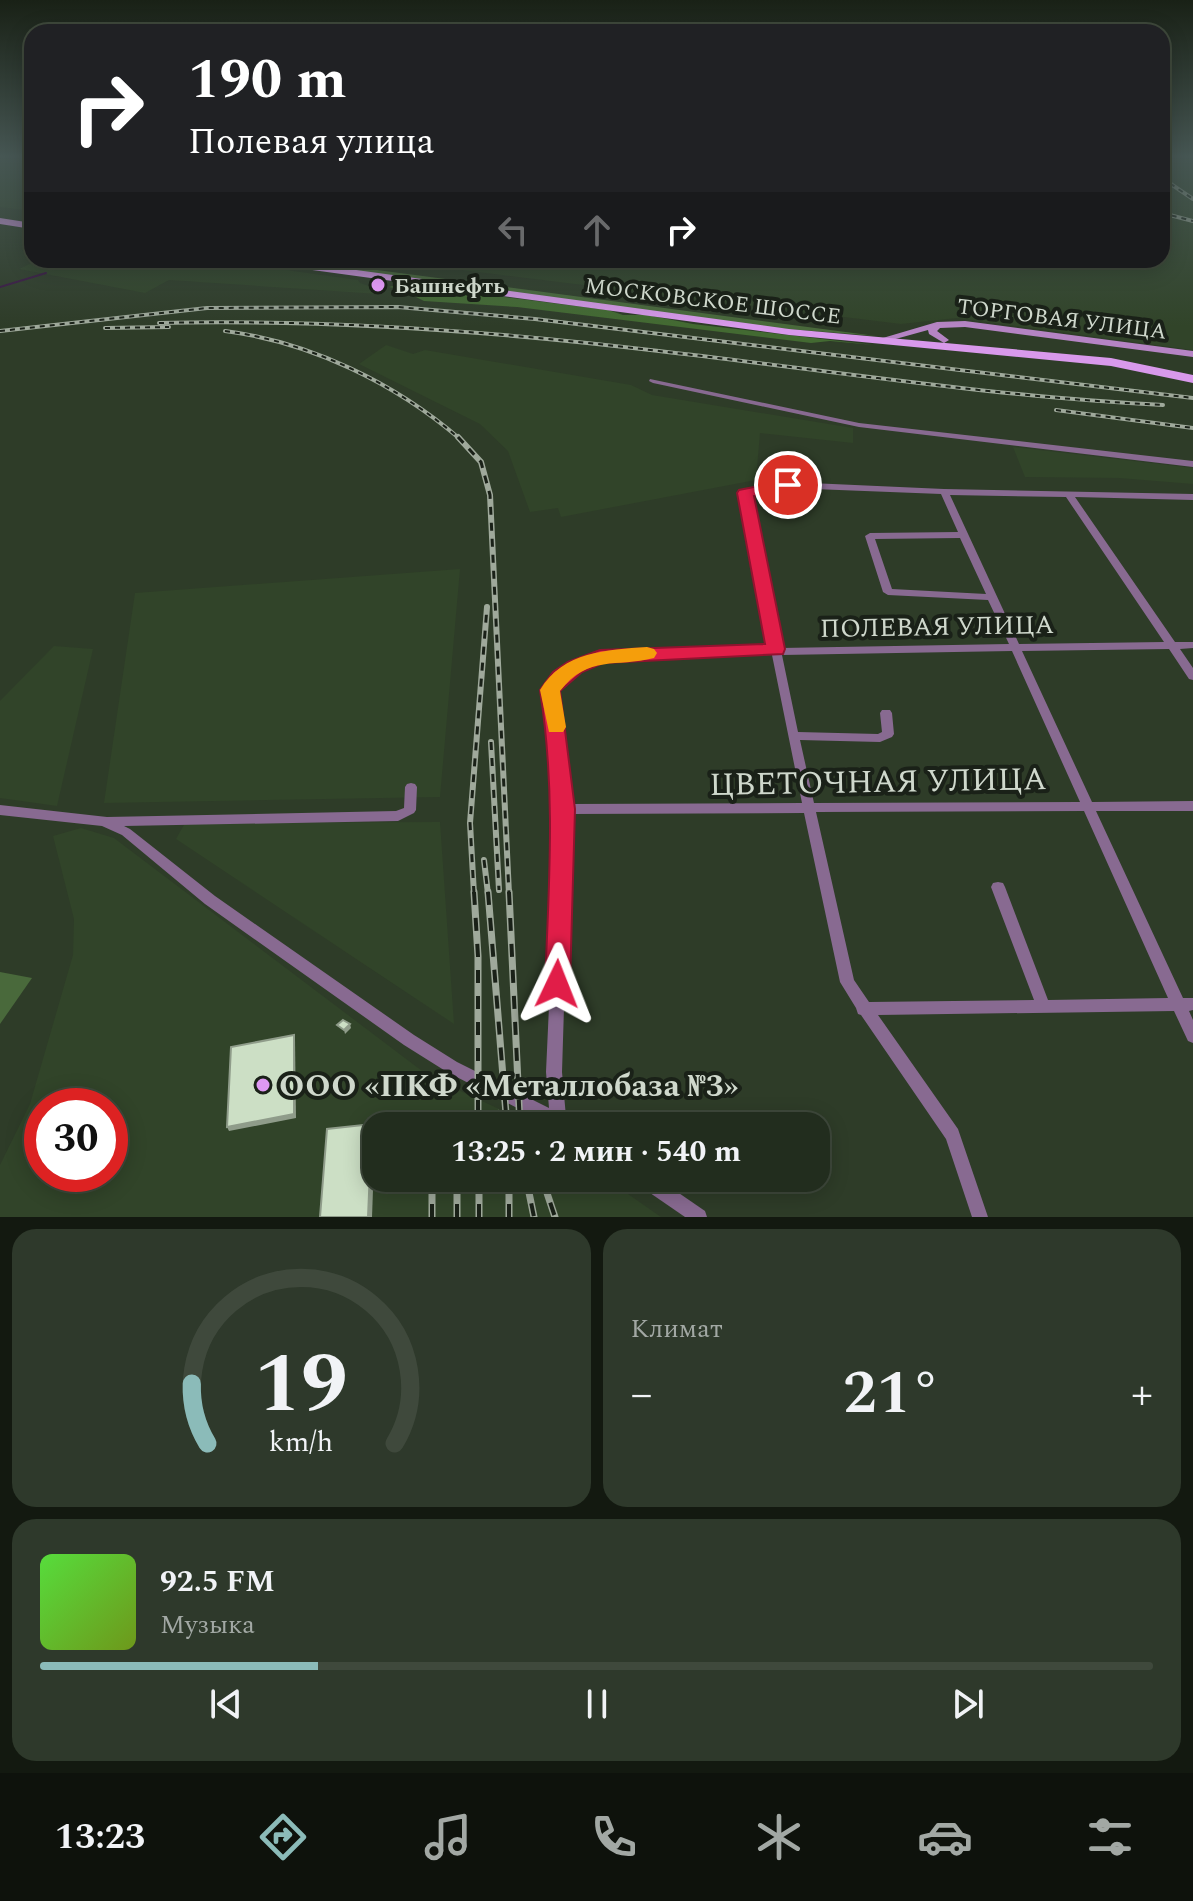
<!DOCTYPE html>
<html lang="ru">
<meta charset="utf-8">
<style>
body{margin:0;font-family:Spectral,serif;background:#2e392b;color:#f1f3f6;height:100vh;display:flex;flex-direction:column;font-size:30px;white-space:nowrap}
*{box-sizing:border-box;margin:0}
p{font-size:26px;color:#a2a8a4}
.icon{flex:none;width:44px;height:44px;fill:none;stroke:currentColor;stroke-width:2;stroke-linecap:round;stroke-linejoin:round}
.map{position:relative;height:1217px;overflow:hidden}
.sheet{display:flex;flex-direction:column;gap:12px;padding:12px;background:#131910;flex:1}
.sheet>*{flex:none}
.top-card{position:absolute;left:24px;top:24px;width:1146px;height:244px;border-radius:24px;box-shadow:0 4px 20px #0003,0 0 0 2px #3f493c;background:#202124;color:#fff;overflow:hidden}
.speed{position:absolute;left:24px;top:1088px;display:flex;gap:16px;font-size:40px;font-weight:700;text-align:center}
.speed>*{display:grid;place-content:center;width:104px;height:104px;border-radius:50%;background:#222d1e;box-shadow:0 4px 20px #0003,0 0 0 2px #3f493c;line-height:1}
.speed .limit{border:12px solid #d22;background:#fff;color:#111}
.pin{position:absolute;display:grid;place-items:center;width:68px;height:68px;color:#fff;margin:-34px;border:4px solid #fff;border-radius:50%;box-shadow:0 2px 8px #0007}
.me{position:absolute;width:88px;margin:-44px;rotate:2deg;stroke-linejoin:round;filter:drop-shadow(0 0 6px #0008)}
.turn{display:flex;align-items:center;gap:28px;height:168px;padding:0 32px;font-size:36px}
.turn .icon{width:104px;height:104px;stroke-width:2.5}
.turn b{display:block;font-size:56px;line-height:68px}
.lanes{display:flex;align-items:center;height:76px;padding:0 32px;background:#0003;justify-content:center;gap:40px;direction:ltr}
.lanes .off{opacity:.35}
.big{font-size:60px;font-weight:700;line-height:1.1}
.sheet .card{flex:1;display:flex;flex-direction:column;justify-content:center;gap:12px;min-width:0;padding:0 28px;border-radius:24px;background:#2e392b}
.sheet .dial{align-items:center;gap:0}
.dial svg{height:208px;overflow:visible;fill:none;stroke:#3f493c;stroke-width:7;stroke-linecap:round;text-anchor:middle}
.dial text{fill:#f1f3f6;stroke:none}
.song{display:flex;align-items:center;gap:24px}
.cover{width:96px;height:96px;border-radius:12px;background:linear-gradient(135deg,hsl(110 70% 55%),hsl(80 70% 35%))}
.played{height:8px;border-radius:4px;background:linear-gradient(90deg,#8bbbb9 25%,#3f493c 25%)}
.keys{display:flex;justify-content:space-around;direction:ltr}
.heat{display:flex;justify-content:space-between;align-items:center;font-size:44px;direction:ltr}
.sheet .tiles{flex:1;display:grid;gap:12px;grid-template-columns:1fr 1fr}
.card:last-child{grid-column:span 2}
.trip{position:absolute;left:362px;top:1112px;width:468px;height:80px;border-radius:24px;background:#222d1e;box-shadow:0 4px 20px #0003,0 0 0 2px #3f493c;font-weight:700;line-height:80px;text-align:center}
.tab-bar{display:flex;height:128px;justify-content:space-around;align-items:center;background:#0e120c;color:#a2a8a4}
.tab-bar .icon{width:56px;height:56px}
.tab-bar .on{color:#8bbbb9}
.tab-bar b{font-size:36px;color:#f1f3f6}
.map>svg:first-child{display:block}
.built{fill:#314429;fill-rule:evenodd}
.green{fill:#49693b}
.forest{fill:#436a32}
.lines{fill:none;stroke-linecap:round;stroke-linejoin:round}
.stream{stroke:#3a1445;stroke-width:2}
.street{fill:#886a91;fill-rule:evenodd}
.secondary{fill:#b584c4;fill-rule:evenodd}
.primary{fill:#d899eb;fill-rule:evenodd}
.rail-far2-casing{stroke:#9fa99b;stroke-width:4}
.rail-far1-casing{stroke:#9fa99b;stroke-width:6}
.rail-casing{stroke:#9fa99b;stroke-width:7}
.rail-far2{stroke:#1a2118;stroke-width:2;stroke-dasharray:5;stroke-linecap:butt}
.rail-far1{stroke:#1a2118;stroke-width:3;stroke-dasharray:8;stroke-linecap:butt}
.rail{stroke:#1a2118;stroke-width:4;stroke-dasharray:13;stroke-linecap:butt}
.shaded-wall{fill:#8f9c8a}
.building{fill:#ccdfc5;stroke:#8f9c8a;stroke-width:2}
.route{fill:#e11d48;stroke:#92132f;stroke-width:2}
.slow{fill:#f59e0b}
.poi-dot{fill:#de98f2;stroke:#1a2118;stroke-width:3}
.labels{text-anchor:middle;stroke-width:8;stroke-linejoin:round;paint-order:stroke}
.far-poi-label{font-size:22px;font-weight:bold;fill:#cfd8cc;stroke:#1a2118;text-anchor:start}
.far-street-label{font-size:22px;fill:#cfd8cc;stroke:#1a2118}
.street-label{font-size:26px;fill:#cfd8cc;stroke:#1a2118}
.near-street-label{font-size:32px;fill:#cfd8cc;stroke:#1a2118}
.near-poi-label{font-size:32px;font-weight:bold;fill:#cfd8cc;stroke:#1a2118;text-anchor:start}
</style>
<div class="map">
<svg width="1193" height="1217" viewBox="0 0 1193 1217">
<rect width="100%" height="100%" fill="#2e3c28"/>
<g class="built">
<path d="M 0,156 L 32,156 L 32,211 L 0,207 Z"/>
<path d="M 1162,156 L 1193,156 L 1193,350 L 957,318 L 901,324 L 380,260 L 1162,260 Z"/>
<path d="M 38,260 L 214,260 L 358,280 L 360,283 L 378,289 L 378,294 L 169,280 L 145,293 L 19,269 Z"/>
<path d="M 386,345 L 413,354 L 425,350 L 631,385 L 652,395 L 853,428 L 853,443 L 760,433 L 756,480 L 561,517 L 558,508 L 530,512 L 508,451 L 480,424 L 359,364 Z"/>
<path d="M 1013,447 L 1193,468 L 1193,484 L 1119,478 L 1025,477 Z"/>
<path d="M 460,569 L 440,797 L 104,803 L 135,593 Z"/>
<path d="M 54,646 L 93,649 L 57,806 L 0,798 L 0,701 Z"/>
<path d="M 440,822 L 454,1024 L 176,839 L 185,823 Z"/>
<path d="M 81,828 L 114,838 L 430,1077 L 536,1126 L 376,1126 L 376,1178 L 605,1178 L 661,1217 L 0,1217 L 0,1165 L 30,1104 L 73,955 L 74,919 L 53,836 ZM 42,1106 L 110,1106 L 110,1174 L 42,1174 Z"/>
</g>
<g class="green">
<path d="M 273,260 L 301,260 L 876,336 L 763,327 Z"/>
<path d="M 0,972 L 32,978 L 0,1024 Z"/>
</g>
<path class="forest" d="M 402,284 L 608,310 L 623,315 L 647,315 L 693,324 L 874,345 L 830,341 L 811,343 L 517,307 L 424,301 L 416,297 L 424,293 L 389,287 Z"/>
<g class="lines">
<path class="stream" d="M 0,287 L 46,273"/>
<g class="street">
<path d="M 650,379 L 859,423 L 1193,461 L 1193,467 L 859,427 L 653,383 L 649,381 Z"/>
<path d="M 788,482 L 944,489 L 1193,494 L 1193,500 L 1075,497 L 1175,642 L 1193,642 L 1193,648 L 1180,649 L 1193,668 L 1193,680 L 1189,679 L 1169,649 L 1022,651 L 1092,802 L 1193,801 L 1193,811 L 1096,811 L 1183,998 L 1193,998 L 1193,1010 L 1189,1011 L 1193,1020 L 1193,1043 L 1188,1041 L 1174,1011 L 878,1015 L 958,1129 L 988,1217 L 972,1217 L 946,1139 L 861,1015 L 858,1014 L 856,1008 L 840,982 L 804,813 L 570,814 L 562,1072 L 566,1117 L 574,1121 L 576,1126 L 552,1126 L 447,1072 L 404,1045 L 205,904 L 122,835 L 102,826 L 0,815 L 0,805 L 107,817 L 396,811 L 404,808 L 405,787 L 407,784 L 411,783 L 415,784 L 417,787 L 416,810 L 414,813 L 398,821 L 124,826 L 130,829 L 215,896 L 414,1035 L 457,1062 L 549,1108 L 546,1072 L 558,809 L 545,690 C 563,665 590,655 620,651 L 770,648 L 741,493 L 745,490 ZM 788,488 L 941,494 L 958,532 L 870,533 L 865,536 L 883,592 L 888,595 L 988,600 L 1009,644 L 781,648 L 750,495 ZM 950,495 L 1066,497 L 1164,642 L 1019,644 ZM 960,538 L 986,594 L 892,589 L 875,539 ZM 1012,651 L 1080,802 L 814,803 L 800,740 L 880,742 L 892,737 L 894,734 L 892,713 L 890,710 L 882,710 L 880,713 L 882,732 L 878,734 L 798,732 L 782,655 ZM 772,655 L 802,803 L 570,804 L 556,691 L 577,672 L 594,663 L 609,659 L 620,657 ZM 1084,811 L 1168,998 L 1048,1000 L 1005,887 L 1003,883 L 998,882 L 993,883 L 991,887 L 1034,1000 L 869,1002 L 854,980 L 816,812 Z"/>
<path d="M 635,1178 L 657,1178 L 705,1211 L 707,1217 L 685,1217 L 637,1184 Z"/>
</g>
<path class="secondary" d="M 965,321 L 1193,351 L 1193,357 L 965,327 L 940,328 L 937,331 L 949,340 L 944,343 L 929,334 L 928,330 L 881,343 L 876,340 L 937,322 Z"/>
<g class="primary">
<path d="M 0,218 L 32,223 L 32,229 L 0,224 Z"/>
<path d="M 256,260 L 283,260 L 789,329 L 1111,358 L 1193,375 L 1193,383 L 1111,366 L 789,335 L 261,263 Z"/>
</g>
<g class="rail-far2-casing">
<g id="rail-far2">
<path d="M 1162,178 L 1193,199"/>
<path d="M 1162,213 L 1193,221"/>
<path d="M 159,323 C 327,319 492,331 659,351 C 827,370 994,397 1163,405"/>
<path d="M 105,328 L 169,327"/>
<path d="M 0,331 L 207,308 L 398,307 L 535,319 L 1193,398"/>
<path d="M 225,331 C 310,342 395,383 460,439"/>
<path d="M 1056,410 L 1193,428"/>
</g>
</g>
<g class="rail-far1-casing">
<g id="rail-far1">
<path d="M 458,437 L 481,462 L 490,495 L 509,894"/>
<path d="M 491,742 L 499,890"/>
<path d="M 484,860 L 488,894"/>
<path d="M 474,894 L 470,823 L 487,607"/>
</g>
</g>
<g class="rail-casing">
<g id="rail">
<path d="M 474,892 L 478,956 L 478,1126"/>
<path d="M 488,892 L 507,1126"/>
<path d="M 509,892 L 520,1126"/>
<path d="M 432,1178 L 432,1217"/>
<path d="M 457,1178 L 457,1217"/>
<path d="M 479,1178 L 479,1217"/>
<path d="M 509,1178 L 509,1217"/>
<path d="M 526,1178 L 534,1217"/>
<path d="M 542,1178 L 555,1217"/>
</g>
</g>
<use href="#rail-far2" class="rail-far2"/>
<use href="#rail-far1" class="rail-far1"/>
<use href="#rail" class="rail"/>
</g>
<g class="shaded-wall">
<path d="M 350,1024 L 351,1028 L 345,1034 L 344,1030 Z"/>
<path d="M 294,1035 L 295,1039 L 296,1118 L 229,1131 L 227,1127 Z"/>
<path d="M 372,1124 L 375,1135 L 372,1217 L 368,1217 Z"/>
</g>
<g class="building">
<path d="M 343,1020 L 350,1024 L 344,1030 L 337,1025 Z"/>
<path d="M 294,1035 L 294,1114 L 227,1127 L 231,1047 Z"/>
<path d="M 498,1111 L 499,1124 L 487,1126 L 486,1113 Z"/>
<path d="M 372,1124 L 368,1217 L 320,1217 L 327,1129 Z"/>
</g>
<linearGradient id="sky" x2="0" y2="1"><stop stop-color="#192116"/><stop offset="0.48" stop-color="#465653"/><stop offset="1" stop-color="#465653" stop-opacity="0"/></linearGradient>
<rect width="1193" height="326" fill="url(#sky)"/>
<path class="route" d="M 788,480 L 793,482 L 793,488 L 754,496 L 785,649 L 783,654 L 603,663 L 582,672 L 560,691 L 575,809 L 570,984 L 566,992 L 557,996 L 548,992 L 545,984 C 549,882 556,792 540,690 L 553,672 L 568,662 L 600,650 L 765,644 L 737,493 L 739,490 Z"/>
<path class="slow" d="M 647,647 L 654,649 L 657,653 L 654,658 C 616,668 589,654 560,691 L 566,727 L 563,732 L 549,732 L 540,690 C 564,651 606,650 647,647 Z"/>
<g class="poi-dot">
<circle cx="378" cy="285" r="8"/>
<circle cx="263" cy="1085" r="8"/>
</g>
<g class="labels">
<g class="far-poi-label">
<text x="394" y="293">Башнефть</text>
</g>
<g class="far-street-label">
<text transform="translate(713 300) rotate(7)" y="8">МОСКОВСКОЕ ШОССЕ</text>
<text transform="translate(1062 318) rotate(7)" y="8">ТОРГОВАЯ УЛИЦА</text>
</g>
<g class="street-label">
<text transform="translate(937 626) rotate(-1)" y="9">ПОЛЕВАЯ УЛИЦА</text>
</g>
<g class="near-street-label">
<text transform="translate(878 781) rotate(-1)" y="11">ЦВЕТОЧНАЯ УЛИЦА</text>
</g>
<g class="near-poi-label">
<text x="279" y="1096">ООО «ПКФ «Металлобаза №3»</text>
</g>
</g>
</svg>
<div class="speed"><div class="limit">30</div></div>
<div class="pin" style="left:788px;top:485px;background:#d93025"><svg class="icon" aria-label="arrive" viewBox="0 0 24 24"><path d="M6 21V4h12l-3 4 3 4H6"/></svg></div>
<svg class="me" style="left:557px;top:984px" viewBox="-20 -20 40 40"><path d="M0-17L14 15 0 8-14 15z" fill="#e11d48" stroke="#fff" stroke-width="4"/></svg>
<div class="trip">13:25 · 2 мин · 540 m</div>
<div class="top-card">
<div class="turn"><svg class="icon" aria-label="right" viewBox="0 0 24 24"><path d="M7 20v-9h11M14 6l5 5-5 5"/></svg><div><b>190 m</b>Полевая улица</div></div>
<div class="lanes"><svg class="icon off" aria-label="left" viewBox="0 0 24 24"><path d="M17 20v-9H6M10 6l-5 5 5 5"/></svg><svg class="icon off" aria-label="ahead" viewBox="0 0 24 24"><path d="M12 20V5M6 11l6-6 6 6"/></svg><svg class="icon" aria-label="right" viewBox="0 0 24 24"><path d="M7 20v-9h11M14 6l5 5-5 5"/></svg></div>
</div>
</div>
<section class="sheet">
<div class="tiles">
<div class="card dial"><svg viewBox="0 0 100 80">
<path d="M14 69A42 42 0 1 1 86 69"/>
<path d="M14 69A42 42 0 0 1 8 46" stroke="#8bbbb9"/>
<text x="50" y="56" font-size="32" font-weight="700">19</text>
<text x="50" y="72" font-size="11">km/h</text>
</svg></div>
<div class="card"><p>Климат</p>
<div class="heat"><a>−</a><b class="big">21°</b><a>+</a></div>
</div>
<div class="card">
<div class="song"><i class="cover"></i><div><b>92.5 FM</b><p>Музыка</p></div></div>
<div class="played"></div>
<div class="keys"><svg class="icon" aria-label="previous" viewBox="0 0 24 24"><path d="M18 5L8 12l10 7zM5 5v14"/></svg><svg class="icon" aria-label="pause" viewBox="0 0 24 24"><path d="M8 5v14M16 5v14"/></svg><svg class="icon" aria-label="next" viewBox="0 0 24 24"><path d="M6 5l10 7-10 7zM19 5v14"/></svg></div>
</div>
</div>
</section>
<nav class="tab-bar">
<b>13:23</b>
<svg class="icon on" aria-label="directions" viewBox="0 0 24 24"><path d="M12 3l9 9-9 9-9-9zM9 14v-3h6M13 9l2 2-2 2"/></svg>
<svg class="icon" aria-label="music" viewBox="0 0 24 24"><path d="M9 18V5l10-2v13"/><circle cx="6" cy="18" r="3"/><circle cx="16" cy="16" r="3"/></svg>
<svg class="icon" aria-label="phone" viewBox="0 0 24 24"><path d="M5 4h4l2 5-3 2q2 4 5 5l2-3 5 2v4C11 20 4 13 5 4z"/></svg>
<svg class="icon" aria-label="climate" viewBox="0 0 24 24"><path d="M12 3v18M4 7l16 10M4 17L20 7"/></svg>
<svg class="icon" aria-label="car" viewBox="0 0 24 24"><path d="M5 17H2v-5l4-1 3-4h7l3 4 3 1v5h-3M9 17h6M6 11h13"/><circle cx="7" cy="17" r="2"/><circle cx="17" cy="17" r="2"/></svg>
<svg class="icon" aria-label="filters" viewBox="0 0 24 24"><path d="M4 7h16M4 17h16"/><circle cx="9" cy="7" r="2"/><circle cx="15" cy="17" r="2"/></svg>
</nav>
